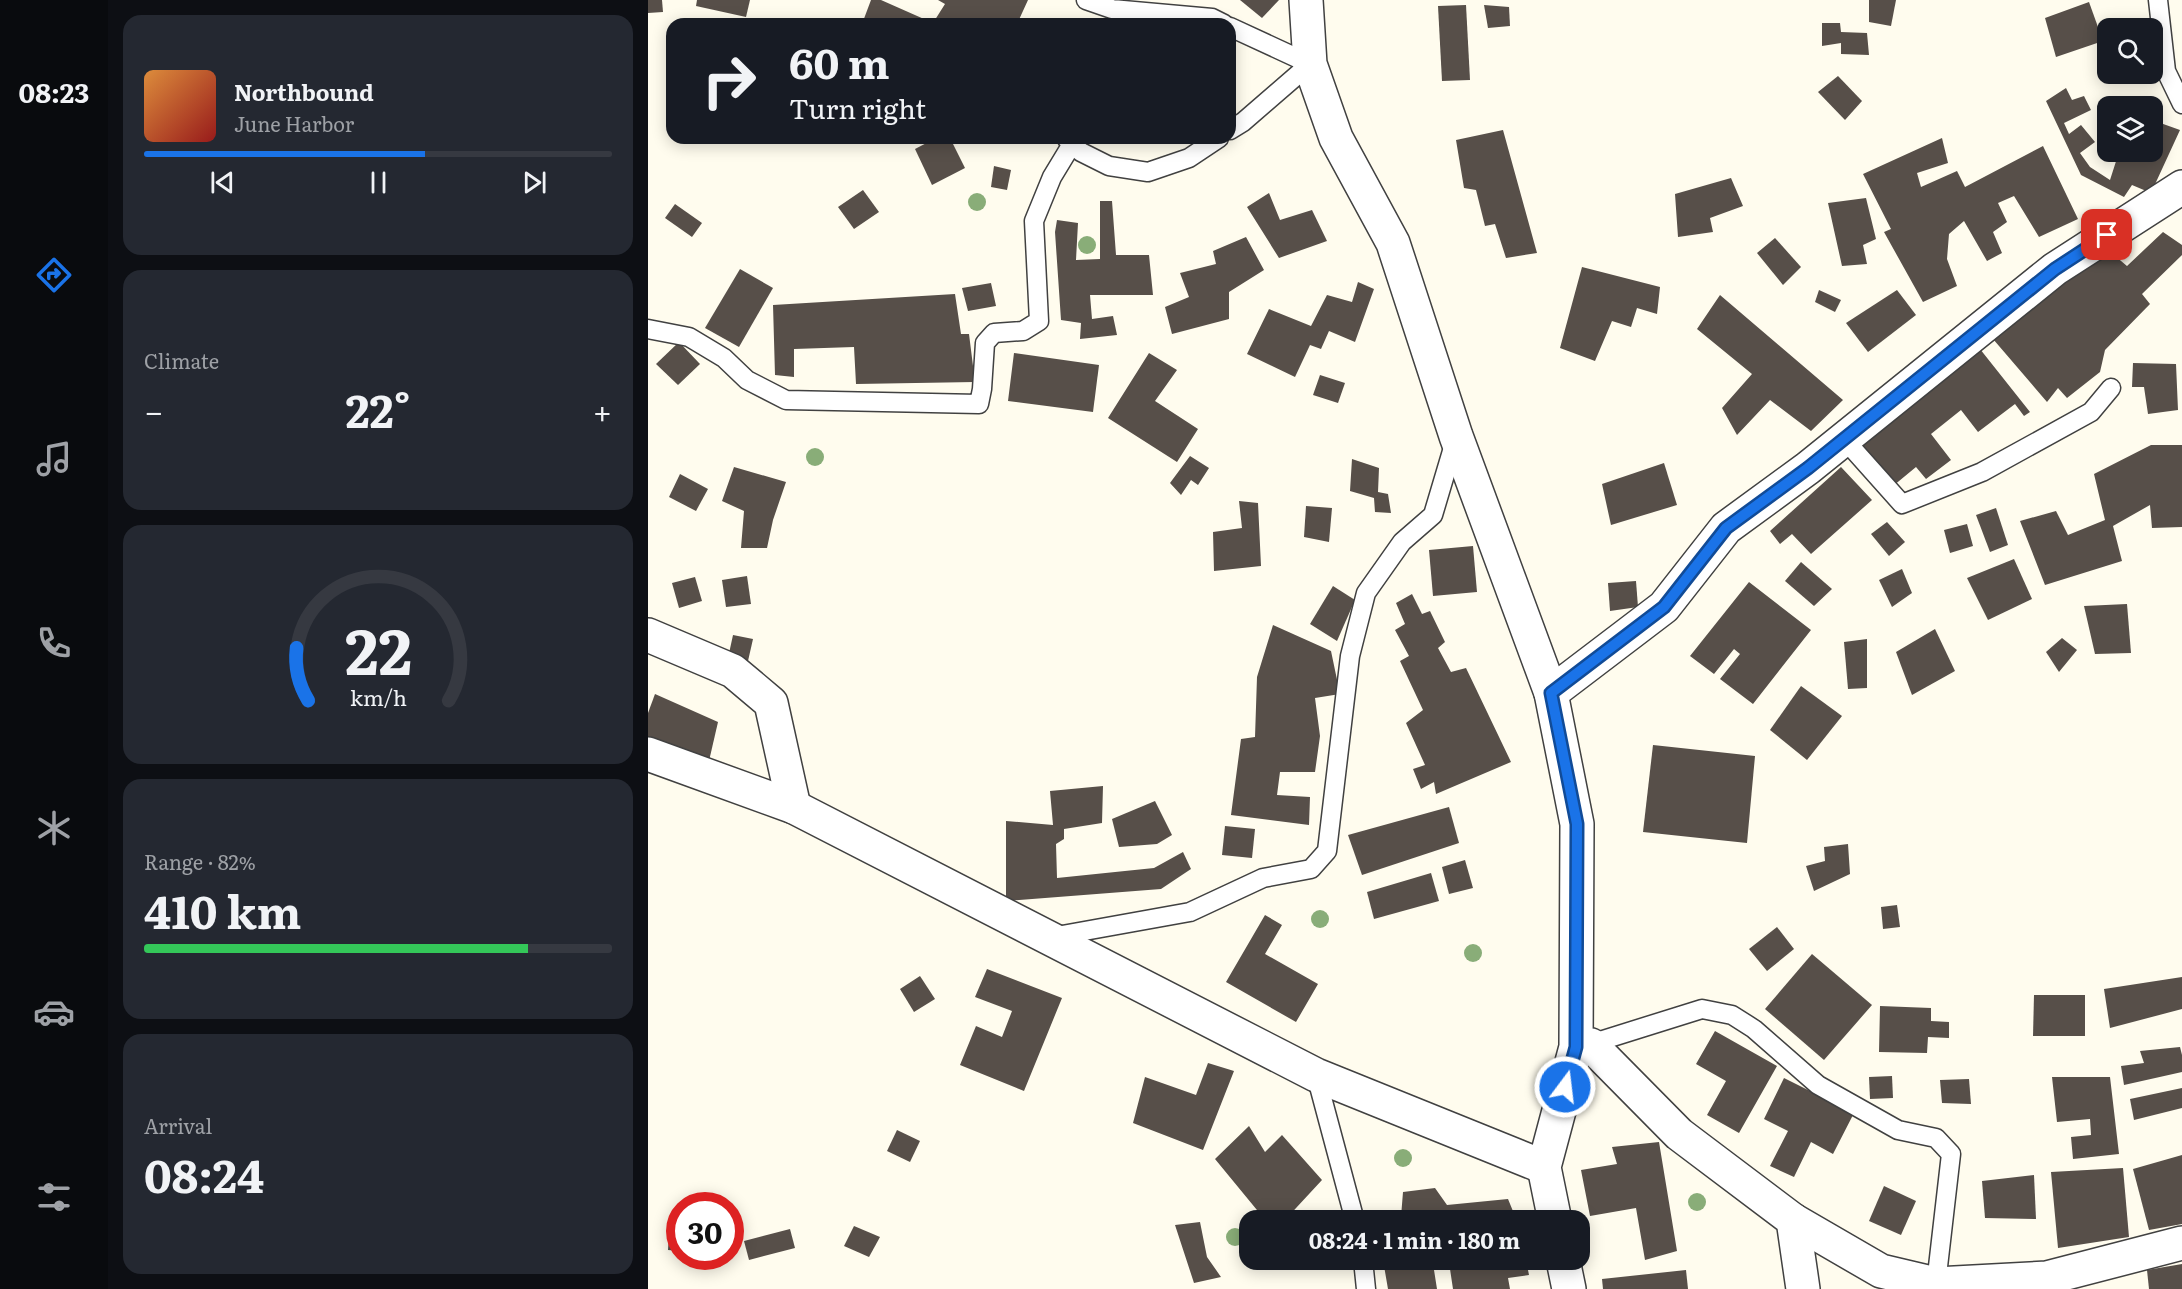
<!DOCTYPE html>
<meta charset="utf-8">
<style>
body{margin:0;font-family:Literata,serif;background:#242831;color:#f1f3f6;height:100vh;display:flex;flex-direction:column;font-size:22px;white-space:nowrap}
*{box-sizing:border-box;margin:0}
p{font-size:20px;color:#9ea1a6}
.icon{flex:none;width:33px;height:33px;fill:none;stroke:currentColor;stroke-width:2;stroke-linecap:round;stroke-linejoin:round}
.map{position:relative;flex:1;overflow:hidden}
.sheet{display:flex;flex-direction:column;gap:15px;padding:15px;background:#0d0f14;width:540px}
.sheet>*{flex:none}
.banner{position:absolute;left:18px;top:18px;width:570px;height:126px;border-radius:18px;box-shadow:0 3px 15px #0003;background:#171b24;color:#f1f3f6;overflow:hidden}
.tools{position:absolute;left:1449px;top:18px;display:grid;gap:12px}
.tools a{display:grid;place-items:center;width:66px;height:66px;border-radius:12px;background:#171b24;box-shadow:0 3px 15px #0003;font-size:30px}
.speed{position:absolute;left:18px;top:1192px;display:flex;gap:12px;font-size:30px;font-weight:700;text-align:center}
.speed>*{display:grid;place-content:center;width:78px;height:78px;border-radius:50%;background:#171b24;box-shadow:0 3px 15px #0003;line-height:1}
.speed .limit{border:9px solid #d22;background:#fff;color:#111}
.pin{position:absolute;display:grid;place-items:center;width:51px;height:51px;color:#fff;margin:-26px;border-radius:12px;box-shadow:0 3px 9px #0006}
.me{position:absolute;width:66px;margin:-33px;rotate:15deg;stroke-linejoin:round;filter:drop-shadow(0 0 4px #0008)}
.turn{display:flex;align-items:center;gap:21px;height:126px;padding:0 24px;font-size:27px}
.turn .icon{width:78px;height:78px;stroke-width:2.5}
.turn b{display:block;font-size:42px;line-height:51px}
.big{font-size:45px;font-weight:700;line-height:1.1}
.sheet .widget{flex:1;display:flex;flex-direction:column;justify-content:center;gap:9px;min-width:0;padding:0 21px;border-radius:18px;background:#242831}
.sheet .dial{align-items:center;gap:0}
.dial svg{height:156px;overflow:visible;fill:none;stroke:#363941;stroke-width:7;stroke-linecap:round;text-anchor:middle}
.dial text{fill:#f1f3f6;stroke:none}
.song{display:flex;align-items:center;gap:18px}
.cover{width:72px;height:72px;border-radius:9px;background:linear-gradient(135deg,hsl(30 70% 55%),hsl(0 70% 35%))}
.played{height:6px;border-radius:3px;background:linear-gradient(90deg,#1a73e8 60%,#363941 60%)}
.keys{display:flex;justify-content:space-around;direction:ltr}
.heat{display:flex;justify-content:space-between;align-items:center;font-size:33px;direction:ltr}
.charge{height:9px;border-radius:4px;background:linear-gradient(90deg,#34c759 82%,#363941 0)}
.trip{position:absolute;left:591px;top:1210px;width:351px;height:60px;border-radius:18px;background:#171b24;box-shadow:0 3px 15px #0003;font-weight:700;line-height:60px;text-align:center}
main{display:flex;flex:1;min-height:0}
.tab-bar{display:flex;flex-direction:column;width:108px;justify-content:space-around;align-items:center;background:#090b0e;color:#9ea1a6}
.tab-bar .icon{width:42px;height:42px}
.tab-bar .selected{color:#1a73e8}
.tab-bar b{font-size:27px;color:#f1f3f6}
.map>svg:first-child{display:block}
.building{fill:#574f49}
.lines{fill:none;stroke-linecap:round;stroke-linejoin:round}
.lane-casing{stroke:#414141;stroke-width:21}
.street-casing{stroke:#414141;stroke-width:36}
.lane{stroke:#fff;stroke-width:18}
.street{stroke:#fff;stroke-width:33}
.tree{fill:#89ad78}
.route-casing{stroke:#114b97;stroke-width:15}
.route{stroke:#1a73e8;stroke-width:10}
</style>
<main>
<nav class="tab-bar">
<b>08:23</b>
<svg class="icon selected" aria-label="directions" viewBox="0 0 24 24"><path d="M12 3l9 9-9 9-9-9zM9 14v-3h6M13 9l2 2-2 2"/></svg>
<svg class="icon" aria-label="music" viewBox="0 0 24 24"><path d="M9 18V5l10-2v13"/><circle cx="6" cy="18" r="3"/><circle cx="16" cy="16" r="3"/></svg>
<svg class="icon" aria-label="phone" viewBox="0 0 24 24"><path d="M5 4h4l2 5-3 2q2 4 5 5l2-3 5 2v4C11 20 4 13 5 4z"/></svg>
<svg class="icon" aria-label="climate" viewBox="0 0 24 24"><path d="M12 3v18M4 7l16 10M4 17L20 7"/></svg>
<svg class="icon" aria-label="car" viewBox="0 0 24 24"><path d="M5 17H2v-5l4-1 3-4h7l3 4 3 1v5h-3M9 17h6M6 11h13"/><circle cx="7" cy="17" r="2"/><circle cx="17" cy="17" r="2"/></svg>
<svg class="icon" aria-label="filters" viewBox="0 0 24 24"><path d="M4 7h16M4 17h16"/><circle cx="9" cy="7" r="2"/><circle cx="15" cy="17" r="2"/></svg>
</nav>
<section class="sheet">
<div class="widget">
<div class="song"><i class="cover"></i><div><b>Northbound</b><p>June Harbor</p></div></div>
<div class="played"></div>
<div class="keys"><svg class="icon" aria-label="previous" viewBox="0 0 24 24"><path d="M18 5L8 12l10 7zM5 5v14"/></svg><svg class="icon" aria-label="pause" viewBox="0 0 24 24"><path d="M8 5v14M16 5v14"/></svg><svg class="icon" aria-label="next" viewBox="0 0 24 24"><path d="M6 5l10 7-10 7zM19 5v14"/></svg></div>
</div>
<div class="widget"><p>Climate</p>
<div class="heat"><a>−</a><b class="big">22°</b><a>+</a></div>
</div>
<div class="widget dial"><svg viewBox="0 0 100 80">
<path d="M14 69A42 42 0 1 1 86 69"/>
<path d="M14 69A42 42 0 0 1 8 42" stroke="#1a73e8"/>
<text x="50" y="56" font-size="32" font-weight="700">22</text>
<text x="50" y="72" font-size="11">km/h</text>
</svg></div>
<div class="widget"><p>Range · 82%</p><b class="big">410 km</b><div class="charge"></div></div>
<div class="widget"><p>Arrival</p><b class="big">08:24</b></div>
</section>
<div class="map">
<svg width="1534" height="1289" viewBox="0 0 1534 1289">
<rect width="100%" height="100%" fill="#fffcee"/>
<g class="building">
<path d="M 0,0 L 14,0 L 15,12 L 0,13 Z"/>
<path d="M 49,0 L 102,0 L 98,17 L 48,6 Z"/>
<path d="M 223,0 L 233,0 L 285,23 L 297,4 L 290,0 L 380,0 L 369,24 L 350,24 L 341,19 L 338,24 L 214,24 Z"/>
<path d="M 592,0 L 631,0 L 614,18 Z"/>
<path d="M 1221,0 L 1248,0 L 1243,26 L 1221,22 Z"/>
<path d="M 1441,2 L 1455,41 L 1408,57 L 1397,18 Z"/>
<path d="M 818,5 L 822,80 L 794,81 L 790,6 Z"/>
<path d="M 836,5 L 861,7 L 862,26 L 840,28 Z"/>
<path d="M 1174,23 L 1192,23 L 1193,32 L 1219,33 L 1221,55 L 1193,54 L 1193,43 L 1174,46 Z"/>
<path d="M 1190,76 L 1214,101 L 1197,120 L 1170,92 Z"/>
<path d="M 1418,88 L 1424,100 L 1436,96 L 1443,110 L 1416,123 L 1421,134 L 1433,125 L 1447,142 L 1432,153 L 1442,167 L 1462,180 L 1471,152 L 1504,152 L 1504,120 L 1532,130 L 1503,193 L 1484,185 L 1476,197 L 1433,175 L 1398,101 Z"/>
<path d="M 855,130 L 889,253 L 858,258 L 847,224 L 837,226 L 828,190 L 816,188 L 808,140 Z"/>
<path d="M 288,138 L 302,138 L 317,168 L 284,185 L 267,149 Z"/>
<path d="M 1294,138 L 1300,163 L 1269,173 L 1273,187 L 1309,171 L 1317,187 L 1395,146 L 1430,219 L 1391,237 L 1366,196 L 1350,203 L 1359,222 L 1345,232 L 1354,253 L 1339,261 L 1316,221 L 1301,234 L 1299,259 L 1309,286 L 1275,302 L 1236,232 L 1243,229 L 1215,174 Z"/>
<path d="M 346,166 L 363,170 L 359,190 L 343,187 Z"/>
<path d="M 1083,178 L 1095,206 L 1062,218 L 1065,232 L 1030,237 L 1027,194 Z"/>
<path d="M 215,190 L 231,212 L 206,229 L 190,207 Z"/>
<path d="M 621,193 L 632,220 L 664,210 L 679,241 L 631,258 L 599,207 Z"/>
<path d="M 1218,198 L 1228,239 L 1215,245 L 1219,264 L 1194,266 L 1180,203 Z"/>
<path d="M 452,201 L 464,201 L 468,255 L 501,255 L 505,295 L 442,295 L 444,319 L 465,316 L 469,335 L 432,339 L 433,323 L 413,320 L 407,232 L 409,220 L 430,223 L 428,260 L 452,259 Z"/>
<path d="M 27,204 L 54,223 L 44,237 L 17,218 Z"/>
<path d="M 1515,232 L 1534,245 L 1534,255 L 1494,294 L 1502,304 L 1457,350 L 1452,372 L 1419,398 L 1410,388 L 1399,402 L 1345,339 L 1460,250 L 1479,266 Z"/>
<path d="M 598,237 L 616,270 L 581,292 L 581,319 L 524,334 L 517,307 L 541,297 L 532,273 L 568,264 L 565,251 Z"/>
<path d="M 1127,238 L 1153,267 L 1135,285 L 1109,253 Z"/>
<path d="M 934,267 L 1012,287 L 1009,314 L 989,308 L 983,327 L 964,321 L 947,361 L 912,348 Z"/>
<path d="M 92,269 L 125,288 L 91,347 L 57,328 Z"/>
<path d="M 710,282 L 726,289 L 707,342 L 681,331 L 673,349 L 662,345 L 647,377 L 599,354 L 621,309 L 663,326 L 679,295 L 704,302 Z"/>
<path d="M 343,283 L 348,306 L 320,311 L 314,288 Z"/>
<path d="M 1171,290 L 1193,300 L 1187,312 L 1167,302 Z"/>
<path d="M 1249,290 L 1268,315 L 1220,352 L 1198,323 Z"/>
<path d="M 307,294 L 313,334 L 321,334 L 327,382 L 208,384 L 206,347 L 146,349 L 146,377 L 127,375 L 125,305 Z"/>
<path d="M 1072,295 L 1195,400 L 1163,431 L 1122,400 L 1089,435 L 1074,408 L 1104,374 L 1049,329 Z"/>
<path d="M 31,342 L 52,364 L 30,385 L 8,364 Z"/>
<path d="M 1332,349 L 1382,412 L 1376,416 L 1367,404 L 1330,432 L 1313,410 L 1283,434 L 1303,460 L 1278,479 L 1268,467 L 1245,486 L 1211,442 Z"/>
<path d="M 366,353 L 451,365 L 445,412 L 360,401 Z"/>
<path d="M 501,353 L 529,370 L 507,401 L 550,429 L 529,462 L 460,418 Z"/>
<path d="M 1485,363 L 1528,364 L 1530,410 L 1500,414 L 1496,387 L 1484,387 Z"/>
<path d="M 672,375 L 697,383 L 690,403 L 665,395 Z"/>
<path d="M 1503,445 L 1534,445 L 1534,527 L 1504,528 L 1502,505 L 1465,526 L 1474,561 L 1397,585 L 1372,521 L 1408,511 L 1420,535 L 1457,520 L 1446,474 Z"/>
<path d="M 542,456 L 561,468 L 550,485 L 543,480 L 533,495 L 522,483 Z"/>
<path d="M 704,459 L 731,468 L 730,492 L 740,494 L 743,513 L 727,512 L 726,498 L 702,491 Z"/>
<path d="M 1016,463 L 1029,505 L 963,525 L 954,484 Z"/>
<path d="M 86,467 L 138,482 L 125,520 L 119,548 L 93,548 L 96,511 L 74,501 Z"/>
<path d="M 1193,467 L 1224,500 L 1163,554 L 1144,534 L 1132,544 L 1122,531 Z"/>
<path d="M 32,474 L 60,489 L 48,511 L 21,497 Z"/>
<path d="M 591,501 L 610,503 L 613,566 L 566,571 L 565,532 L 594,528 Z"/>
<path d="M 658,506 L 684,508 L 681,542 L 656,537 Z"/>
<path d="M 1348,508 L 1360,545 L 1342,552 L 1328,515 Z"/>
<path d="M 1239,522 L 1257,542 L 1241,556 L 1223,534 Z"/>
<path d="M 1319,524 L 1325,546 L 1302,553 L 1296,530 Z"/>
<path d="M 825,546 L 829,592 L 785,596 L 781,550 Z"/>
<path d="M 1366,559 L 1384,599 L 1340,620 L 1319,578 Z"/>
<path d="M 1153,562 L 1184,589 L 1166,606 L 1137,581 Z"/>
<path d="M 1254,569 L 1264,593 L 1244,607 L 1231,580 Z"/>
<path d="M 99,576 L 103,604 L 78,607 L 74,580 Z"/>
<path d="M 47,577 L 54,601 L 31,608 L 24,583 Z"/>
<path d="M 988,581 L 990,607 L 962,611 L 960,583 Z"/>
<path d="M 1101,582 L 1163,630 L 1105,704 L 1072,679 L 1092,654 L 1086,649 L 1066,674 L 1042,656 Z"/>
<path d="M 685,586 L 707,600 L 689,641 L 662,624 Z"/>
<path d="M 764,594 L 774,614 L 782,611 L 797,642 L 790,648 L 803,672 L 818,668 L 863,762 L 788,794 L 786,782 L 773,789 L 765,769 L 777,765 L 758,723 L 775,710 L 752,661 L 761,656 L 747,630 L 757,624 L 748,603 Z"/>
<path d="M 1479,604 L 1483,653 L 1447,654 L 1436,606 Z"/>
<path d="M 625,625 L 683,651 L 692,694 L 667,698 L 672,736 L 667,772 L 632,772 L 629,795 L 662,797 L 661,825 L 583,815 L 593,739 L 607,737 L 609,677 Z"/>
<path d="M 1287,629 L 1307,671 L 1264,695 L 1248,652 Z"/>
<path d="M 85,635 L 105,639 L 100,661 L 80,658 Z"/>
<path d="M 1414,638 L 1429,650 L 1411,672 L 1398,652 Z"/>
<path d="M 1219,639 L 1219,688 L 1200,689 L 1196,642 Z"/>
<path d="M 1153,686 L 1194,716 L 1159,760 L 1122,730 Z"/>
<path d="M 7,694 L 70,722 L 61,761 L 0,738 L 0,713 Z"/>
<path d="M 1005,745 L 1107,756 L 1099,843 L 995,832 Z"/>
<path d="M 455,786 L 454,823 L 416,829 L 416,839 L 408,844 L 409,878 L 506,868 L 535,852 L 543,869 L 513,889 L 358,901 L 358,821 L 405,825 L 402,791 Z"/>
<path d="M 507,801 L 524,835 L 509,844 L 471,847 L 464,819 Z"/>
<path d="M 801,807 L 811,843 L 714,875 L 700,835 Z"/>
<path d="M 577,826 L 607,829 L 604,858 L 574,855 Z"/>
<path d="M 1200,844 L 1202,874 L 1166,891 L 1158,866 L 1177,861 L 1176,847 Z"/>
<path d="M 817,860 L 825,888 L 801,894 L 794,867 Z"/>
<path d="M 783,873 L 791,901 L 726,919 L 719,892 Z"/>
<path d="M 1249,905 L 1252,927 L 1235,929 L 1233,907 Z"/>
<path d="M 617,915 L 634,925 L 617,954 L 670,984 L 648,1022 L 578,982 Z"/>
<path d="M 1129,927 L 1146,949 L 1119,971 L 1101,949 Z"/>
<path d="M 1164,954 L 1224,1005 L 1176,1060 L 1117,1009 Z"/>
<path d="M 339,969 L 414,998 L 376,1091 L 312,1065 L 328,1026 L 354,1037 L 364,1011 L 327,997 Z"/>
<path d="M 272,976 L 287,999 L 266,1012 L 252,989 Z"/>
<path d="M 1534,977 L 1534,1009 L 1462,1028 L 1456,989 Z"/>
<path d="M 1386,995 L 1437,995 L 1437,1036 L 1385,1036 Z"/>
<path d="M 1232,1006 L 1283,1008 L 1283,1021 L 1301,1022 L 1301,1038 L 1280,1037 L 1279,1053 L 1231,1052 Z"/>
<path d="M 1067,1031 L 1129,1066 L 1091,1133 L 1059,1115 L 1078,1081 L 1048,1064 Z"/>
<path d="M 1532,1047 L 1534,1055 L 1534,1072 L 1476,1085 L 1473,1066 L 1496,1063 L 1492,1051 Z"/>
<path d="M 560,1063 L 586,1071 L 555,1150 L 485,1123 L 497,1077 L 548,1095 Z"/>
<path d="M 1244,1076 L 1245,1098 L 1222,1099 L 1221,1077 Z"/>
<path d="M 1404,1077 L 1462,1077 L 1471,1154 L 1425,1159 L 1423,1137 L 1443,1135 L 1442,1119 L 1409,1122 Z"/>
<path d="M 1136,1078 L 1206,1113 L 1185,1154 L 1163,1142 L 1146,1177 L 1122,1166 L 1140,1131 L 1116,1119 Z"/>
<path d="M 1321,1079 L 1323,1104 L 1294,1103 L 1292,1080 Z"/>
<path d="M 1534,1088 L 1534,1108 L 1486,1120 L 1482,1099 Z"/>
<path d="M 601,1126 L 617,1152 L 634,1135 L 674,1180 L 636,1221 L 618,1221 L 567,1159 Z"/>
<path d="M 249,1130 L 272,1141 L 262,1162 L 239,1151 Z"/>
<path d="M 1011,1142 L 1029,1251 L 997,1260 L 988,1208 L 942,1216 L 933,1170 L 969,1164 L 964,1147 Z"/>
<path d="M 1534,1155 L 1534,1224 L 1501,1230 L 1485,1169 Z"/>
<path d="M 1475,1168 L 1481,1237 L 1410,1248 L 1403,1172 Z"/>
<path d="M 1386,1175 L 1388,1219 L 1337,1218 L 1334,1181 Z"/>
<path d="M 1236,1186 L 1268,1201 L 1253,1235 L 1221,1221 Z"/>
<path d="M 787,1188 L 799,1205 L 860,1199 L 869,1221 L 739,1221 L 753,1217 L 755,1192 Z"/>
<path d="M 22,1221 L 32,1222 L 32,1251 L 20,1250 Z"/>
<path d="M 552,1222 L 559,1257 L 573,1277 L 546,1283 L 527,1225 Z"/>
<path d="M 206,1226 L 232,1237 L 221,1257 L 196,1246 Z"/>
<path d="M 142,1229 L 147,1248 L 101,1260 L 96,1241 Z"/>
<path d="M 735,1260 L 878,1260 L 881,1275 L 860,1278 L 862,1289 L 805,1289 L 802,1269 L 786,1270 L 789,1289 L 740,1289 Z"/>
<path d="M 1534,1264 L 1534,1289 L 1501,1289 L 1499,1270 Z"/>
<path d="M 1038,1270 L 1040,1289 L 955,1289 L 954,1279 Z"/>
</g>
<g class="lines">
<g class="lane-casing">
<g id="lane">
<path d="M 438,0 L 464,9 L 564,18 L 576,24"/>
<path d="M 1510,0 L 1518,71 L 1534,104"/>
<path d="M 582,27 L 662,64 L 595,122 L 582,130"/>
<path d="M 418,138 L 433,152 L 461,166 L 500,172 L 541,158 L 571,138"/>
<path d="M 0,329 L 41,337 L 76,358 L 99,380 L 138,400 L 331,404 L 334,389 L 337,343 L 346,333 L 375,331 L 391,321 L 386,221 L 404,177 L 424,144"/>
<path d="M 1196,439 L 1254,504 L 1334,472 L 1443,412 L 1463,388"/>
<path d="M 403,937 L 542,912 L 615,878 L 663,869 L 679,851 L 702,656 L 718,593 L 754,542 L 785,515 L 807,441"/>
<path d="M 939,1045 L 1054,1009 L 1084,1015 L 1106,1029 L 1170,1085 L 1250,1130 L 1288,1138 L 1303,1154 L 1288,1284"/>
<path d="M 668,1075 L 707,1221"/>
<path d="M 715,1260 L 718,1289"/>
</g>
</g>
<g class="street-casing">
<g id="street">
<path d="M 658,0 L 662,64 L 688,138 L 745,243 L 808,436 L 903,693"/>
<path d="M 0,635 L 85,671 L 123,703 L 146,807"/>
<path d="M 0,754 L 146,807 L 668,1075 L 896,1167"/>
<path d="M 943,1045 L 1031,1134 L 1145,1220 L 1155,1289"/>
<path d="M 1145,1220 L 1233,1271 L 1288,1284 L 1399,1278 L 1534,1243"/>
<path d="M 907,1221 L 896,1167 L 928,1047 L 929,824 L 903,693 L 1016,607 L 1078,528 L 1160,468 L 1407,269 L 1534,187"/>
<path d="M 915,1260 L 921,1289"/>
</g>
</g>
<use href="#lane" class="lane"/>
<use href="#street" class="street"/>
</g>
<g class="tree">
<circle cx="329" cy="202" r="9"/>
<circle cx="439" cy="245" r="9"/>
<circle cx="167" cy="457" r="9"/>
<circle cx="672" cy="919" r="9"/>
<circle cx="825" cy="953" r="9"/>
<circle cx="755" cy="1158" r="9"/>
<circle cx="1049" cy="1202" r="9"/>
<circle cx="587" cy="1237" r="9"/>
</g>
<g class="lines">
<g class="route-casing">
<path id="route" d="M 917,1087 L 928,1047 L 929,824 L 903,693 L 1016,607 L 1078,528 L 1160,468 L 1407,269 L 1459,235"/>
</g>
<use href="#route" class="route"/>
</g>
</svg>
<div class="tools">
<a><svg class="icon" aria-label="search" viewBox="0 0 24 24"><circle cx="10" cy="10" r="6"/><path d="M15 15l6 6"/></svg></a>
<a><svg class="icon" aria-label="layers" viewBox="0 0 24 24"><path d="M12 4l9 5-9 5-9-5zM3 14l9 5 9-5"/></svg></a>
</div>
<div class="speed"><div class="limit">30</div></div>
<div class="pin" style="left:1459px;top:235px;background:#d93025"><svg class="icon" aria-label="arrive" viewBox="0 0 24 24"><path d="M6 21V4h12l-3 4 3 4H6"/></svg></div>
<svg class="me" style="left:917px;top:1087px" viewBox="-20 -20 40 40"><circle r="17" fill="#1a73e8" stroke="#fff" stroke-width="3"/><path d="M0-11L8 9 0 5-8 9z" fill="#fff"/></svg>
<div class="trip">08:24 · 1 min · 180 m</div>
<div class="banner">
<div class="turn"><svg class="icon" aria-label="right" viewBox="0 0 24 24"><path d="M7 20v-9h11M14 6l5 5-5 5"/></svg><div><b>60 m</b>Turn right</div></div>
</div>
</div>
</main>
